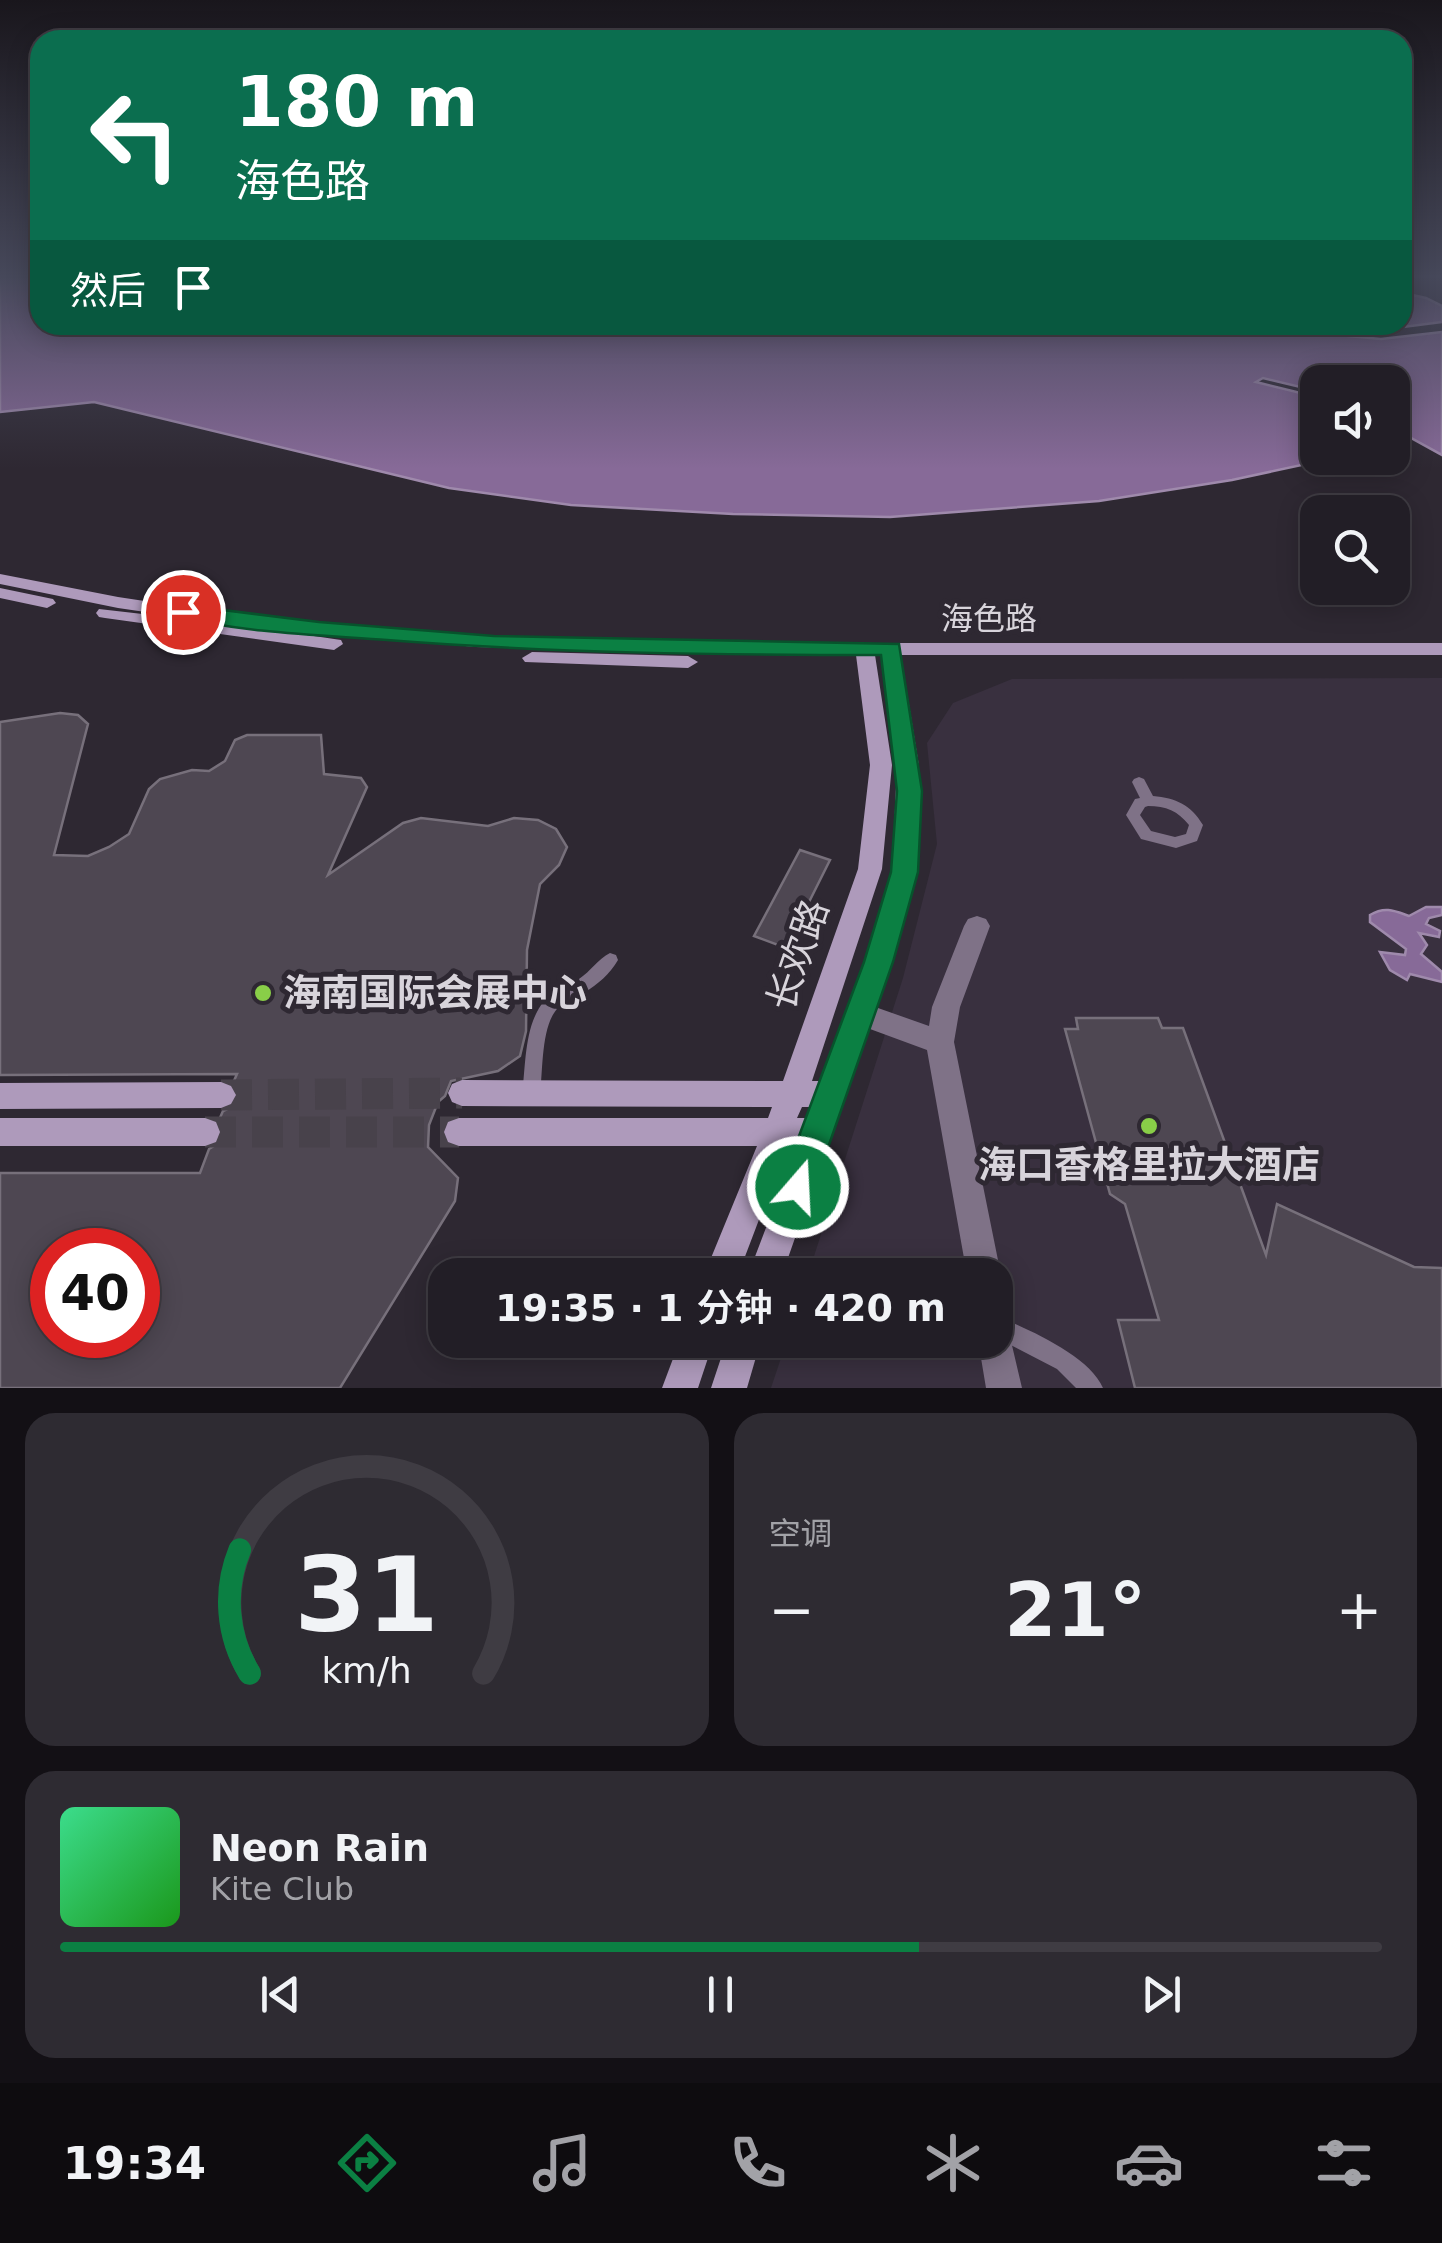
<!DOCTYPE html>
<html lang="zh">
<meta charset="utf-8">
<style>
body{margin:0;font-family:"DejaVu Sans","Noto Sans SC",sans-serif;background:#2e2b32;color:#f1f3f6;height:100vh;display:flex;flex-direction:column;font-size:38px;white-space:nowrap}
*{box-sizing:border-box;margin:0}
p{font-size:32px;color:#a2a2a7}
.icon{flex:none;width:55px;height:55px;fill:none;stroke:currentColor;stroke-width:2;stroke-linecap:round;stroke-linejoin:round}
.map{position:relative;height:1388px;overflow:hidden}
.drawer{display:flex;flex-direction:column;gap:25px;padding:25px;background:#131015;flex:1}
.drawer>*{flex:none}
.banner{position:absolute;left:30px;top:30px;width:1382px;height:305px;border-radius:30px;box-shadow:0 5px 25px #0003,0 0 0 2px #3f3c43;background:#0b6e4f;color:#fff;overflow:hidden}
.tools{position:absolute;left:1300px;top:365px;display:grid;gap:20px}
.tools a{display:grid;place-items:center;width:110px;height:110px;border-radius:20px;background:#221e26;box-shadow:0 5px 25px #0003,0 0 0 2px #3f3c43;font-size:50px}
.speed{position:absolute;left:30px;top:1228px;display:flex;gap:20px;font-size:50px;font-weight:700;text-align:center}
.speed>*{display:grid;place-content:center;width:130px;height:130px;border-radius:50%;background:#221e26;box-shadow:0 5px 25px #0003,0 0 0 2px #3f3c43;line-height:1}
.speed .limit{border:15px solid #d22;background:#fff;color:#111}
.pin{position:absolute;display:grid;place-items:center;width:85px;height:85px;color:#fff;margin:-42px;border:5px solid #fff;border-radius:50%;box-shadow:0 2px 10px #0007}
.me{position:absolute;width:110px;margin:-55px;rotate:19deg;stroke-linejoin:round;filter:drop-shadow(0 0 8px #0008)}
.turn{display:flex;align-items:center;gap:35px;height:210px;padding:0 40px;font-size:45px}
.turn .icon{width:130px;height:130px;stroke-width:2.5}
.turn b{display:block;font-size:70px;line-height:85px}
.then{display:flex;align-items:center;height:95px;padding:0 40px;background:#0003;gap:20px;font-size:38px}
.big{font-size:75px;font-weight:600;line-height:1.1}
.drawer .widget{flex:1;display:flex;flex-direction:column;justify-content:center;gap:15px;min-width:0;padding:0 35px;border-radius:30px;background:#2e2b32}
.drawer .dial{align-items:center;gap:0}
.dial svg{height:260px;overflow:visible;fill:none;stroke:#3f3c43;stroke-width:7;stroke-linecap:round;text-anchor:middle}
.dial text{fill:#f1f3f6;stroke:none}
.song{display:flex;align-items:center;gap:30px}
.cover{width:120px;height:120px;border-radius:15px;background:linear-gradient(135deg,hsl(150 70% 55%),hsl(120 70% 35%))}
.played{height:10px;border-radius:5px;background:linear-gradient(90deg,#0b8043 65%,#3f3c43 65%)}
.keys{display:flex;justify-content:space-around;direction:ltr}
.heat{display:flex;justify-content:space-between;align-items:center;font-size:55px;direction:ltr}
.drawer .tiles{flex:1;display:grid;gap:25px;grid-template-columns:1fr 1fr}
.widget:last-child{grid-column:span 2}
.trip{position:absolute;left:428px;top:1258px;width:585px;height:100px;border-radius:30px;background:#221e26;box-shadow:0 5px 25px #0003,0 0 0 2px #3f3c43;font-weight:600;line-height:100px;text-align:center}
.tabs{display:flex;height:160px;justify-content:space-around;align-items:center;background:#0e0c0f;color:#a2a2a7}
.tabs .icon{width:70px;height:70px}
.tabs .active{color:#0b8043}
.tabs b{font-size:45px;color:#f1f3f6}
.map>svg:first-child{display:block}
.built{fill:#39303f}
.water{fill:#876a98;stroke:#9f8aac;stroke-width:2.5}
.building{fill:#4e4752;stroke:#77707b;stroke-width:2.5;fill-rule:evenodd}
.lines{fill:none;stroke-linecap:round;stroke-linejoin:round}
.secondary-tunnel{stroke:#48424b;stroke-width:31;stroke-dasharray:31 16;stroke-linecap:butt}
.lane{fill:#7f7287;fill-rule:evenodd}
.street{fill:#7f7287;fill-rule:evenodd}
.secondary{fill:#ae9abb;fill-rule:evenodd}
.route{fill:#0b8043;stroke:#07532c;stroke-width:2.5}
.poi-dot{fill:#89ce48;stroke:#2e2832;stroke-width:4}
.labels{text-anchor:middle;stroke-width:10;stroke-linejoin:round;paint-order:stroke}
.street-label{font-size:32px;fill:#d8d4db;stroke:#2e2832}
.near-street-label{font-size:38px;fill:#d8d4db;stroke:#2e2832}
.near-poi-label{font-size:38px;font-weight:bold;fill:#d8d4db;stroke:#2e2832;text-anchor:start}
</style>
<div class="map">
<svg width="1442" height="1388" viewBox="0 0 1442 1388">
<rect width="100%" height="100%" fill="#2e2832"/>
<path class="built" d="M 1442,678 L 1442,1388 L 771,1388 L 787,1340 L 995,1340 L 995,1275 L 808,1275 L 903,978 L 937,844 L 927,743 L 953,703 L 1012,679 Z"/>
<g class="water">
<path d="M 0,275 L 40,275 L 40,325 L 1231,325 L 1381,339 L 1442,332 L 1442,455 L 1393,428 L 1392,382 L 1318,382 L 1317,391 L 1263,378 L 1256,382 L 1317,397 L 1318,458 L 1334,458 L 1232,480 L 1099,501 L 890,517 L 733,514 L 571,505 L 449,488 L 94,402 L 0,412 Z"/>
<path d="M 1403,293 L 1426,298 L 1442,306 L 1442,322 L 1372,331 L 1321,325 L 1402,325 Z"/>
<path d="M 1426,907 L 1442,907 L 1442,915 L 1429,918 L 1426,924 L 1440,931 L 1439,937 L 1419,933 L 1427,945 L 1421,954 L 1442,972 L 1442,982 L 1410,974 L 1407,980 L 1390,970 L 1380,952 L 1405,955 L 1406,949 L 1370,922 L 1370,915 C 1385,906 1395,911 1409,916 Z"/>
</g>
<g class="building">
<path d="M 60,713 L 78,715 L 88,724 L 54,855 L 88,856 L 109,847 L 129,834 L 149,789 L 160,779 L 192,770 L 209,771 L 225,761 L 235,740 L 247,735 L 321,735 L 324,774 L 361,778 L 367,787 L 328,875 L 403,823 L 421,818 L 488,826 L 514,818 L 538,820 L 556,829 L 567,847 L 559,865 L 540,884 L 527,950 L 526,1031 L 520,1056 L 498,1071 L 451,1081 L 445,1096 L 438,1102 L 429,1125 L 428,1147 L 458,1178 L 455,1201 L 340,1388 L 0,1388 L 0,1173 L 200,1173 L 209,1149 L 219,1143 L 223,1133 L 219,1120 L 223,1111 L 234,1106 L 239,1097 L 233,1083 L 237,1074 L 0,1075 L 0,722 ZM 52,1250 L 138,1250 L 138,1335 L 52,1335 Z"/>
<path d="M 800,850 L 830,860 L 786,948 L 754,936 Z"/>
<path d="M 1076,1018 L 1158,1018 L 1162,1028 L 1183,1028 L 1266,1255 L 1277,1204 L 1414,1267 L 1442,1268 L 1442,1388 L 1135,1388 L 1118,1320 L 1159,1320 L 1125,1204 L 1110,1194 L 1065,1029 L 1078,1029 Z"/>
</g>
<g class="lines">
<g class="secondary-tunnel">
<path d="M 221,1095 L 462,1093"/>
<path d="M 205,1132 L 459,1132"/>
</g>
<g class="lane">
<path d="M 1139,777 L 1144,779 L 1153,796 C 1176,798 1191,805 1203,825 L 1197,841 L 1176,848 L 1141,839 L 1126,815 L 1135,799 L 1140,798 L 1132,782 L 1134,779 ZM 1148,806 C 1166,806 1178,811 1189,825 L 1186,834 L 1175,837 L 1151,831 L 1140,815 L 1145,807 Z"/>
<path d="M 610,953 L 616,955 L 618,960 C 610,974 598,984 584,993 C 575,998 564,1001 557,1009 C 541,1027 543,1071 540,1094 L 537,1100 L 531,1102 L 525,1100 L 522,1094 C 526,1064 524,1024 545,1000 C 553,990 568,986 579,979 C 591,971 598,959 610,953 Z"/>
<path d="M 995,1315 C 1027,1329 1089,1355 1103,1388 L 1076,1388 L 1057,1369 L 995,1337 Z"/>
</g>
<g class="street">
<path d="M 977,916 L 986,919 L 990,926 L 960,1007 L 954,1042 L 1001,1275 L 995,1287 L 995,1275 L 967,1275 L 927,1050 L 851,1022 L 847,1014 L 851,1006 L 861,1002 L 929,1026 L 932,1007 L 964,926 L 968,919 Z"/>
<path d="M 995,1319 L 1007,1324 L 1022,1388 L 986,1388 L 978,1340 L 995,1340 Z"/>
</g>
<g class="secondary">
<path d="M 0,574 L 118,597 L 237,615 L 476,635 L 717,643 L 1442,643 L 1442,655 L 901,655 L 919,766 L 916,872 L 892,962 L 782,1275 L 748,1275 L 797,1146 L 787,1146 L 738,1275 L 704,1275 L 757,1146 L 459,1146 L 448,1142 L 444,1132 L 448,1122 L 459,1118 L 768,1118 L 772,1107 L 462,1106 L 452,1102 L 448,1093 L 452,1084 L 462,1080 L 783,1081 L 858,869 L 870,765 L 856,655 L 476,647 L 245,626 L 341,640 L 343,644 L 334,650 L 105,618 L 99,617 L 96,613 L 99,609 L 221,623 L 118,608 L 0,584 ZM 875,655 L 882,655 L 897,766 L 892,872 L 866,962 L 821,1081 L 812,1081 L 882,869 L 892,765 ZM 802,1107 L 811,1107 L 807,1118 L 797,1118 Z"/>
<path d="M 0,588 L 53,599 L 56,603 L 47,608 L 0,598 Z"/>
<path d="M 532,652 L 688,656 L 698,662 L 688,668 L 525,662 L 522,658 Z"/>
<path d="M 221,1082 L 231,1086 L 236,1095 L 231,1104 L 221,1108 L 0,1109 L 0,1083 Z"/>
<path d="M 0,1118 L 205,1118 L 216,1122 L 220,1132 L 216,1142 L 205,1146 L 0,1146 Z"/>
<path d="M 680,1340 L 714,1340 L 698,1388 L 662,1388 Z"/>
<path d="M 727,1340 L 761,1340 L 747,1388 L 711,1388 Z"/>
</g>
</g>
<linearGradient id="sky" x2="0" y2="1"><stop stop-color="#19161c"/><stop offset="0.59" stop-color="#46485a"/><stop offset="1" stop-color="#46485a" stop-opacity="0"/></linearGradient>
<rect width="1442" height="469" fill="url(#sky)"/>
<path class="route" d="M 183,605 L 319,622 L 494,636 L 899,644 L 922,791 L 918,872 L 893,962 L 810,1199 L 798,1204 L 785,1199 L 780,1187 L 864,962 L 891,872 L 897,791 L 881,655 C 716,655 552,653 387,640 C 318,635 243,633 176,616 L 173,612 L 176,607 Z"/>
<g class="poi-dot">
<circle cx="263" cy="993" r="10"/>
<circle cx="1149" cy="1126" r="10"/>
</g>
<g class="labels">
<g class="street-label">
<text x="989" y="630">海色路</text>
</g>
<g class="near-street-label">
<text transform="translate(798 955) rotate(-71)" y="13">长欢路</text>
</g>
<g class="near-poi-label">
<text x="283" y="1006">海南国际会展中心</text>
<text x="1149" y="1178" text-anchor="middle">海口香格里拉大酒店</text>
</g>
</g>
</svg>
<div class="tools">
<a><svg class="icon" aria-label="sound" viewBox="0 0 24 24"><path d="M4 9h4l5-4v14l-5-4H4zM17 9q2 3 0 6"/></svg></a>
<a><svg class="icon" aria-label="search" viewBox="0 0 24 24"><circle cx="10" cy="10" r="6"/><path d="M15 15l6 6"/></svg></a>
</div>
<div class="speed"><div class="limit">40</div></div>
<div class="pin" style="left:183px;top:612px;background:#d93025"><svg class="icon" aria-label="arrive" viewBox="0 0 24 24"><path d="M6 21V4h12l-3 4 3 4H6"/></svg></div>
<svg class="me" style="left:798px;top:1187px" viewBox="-20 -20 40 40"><circle r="17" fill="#0b8043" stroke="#fff" stroke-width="3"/><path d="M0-11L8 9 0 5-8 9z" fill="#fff"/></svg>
<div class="trip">19:35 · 1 分钟 · 420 m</div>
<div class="banner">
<div class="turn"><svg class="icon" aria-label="left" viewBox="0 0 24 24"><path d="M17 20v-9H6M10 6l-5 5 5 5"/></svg><div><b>180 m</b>海色路</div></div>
<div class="then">然后<svg class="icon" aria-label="arrive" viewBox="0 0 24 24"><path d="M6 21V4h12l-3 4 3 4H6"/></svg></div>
</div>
</div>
<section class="drawer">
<div class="tiles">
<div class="widget dial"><svg viewBox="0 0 100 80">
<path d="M14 69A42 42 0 1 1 86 69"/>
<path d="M14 69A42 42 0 0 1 11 31" stroke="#0b8043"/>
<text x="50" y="56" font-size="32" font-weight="700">31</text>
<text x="50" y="72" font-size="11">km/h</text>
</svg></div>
<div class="widget"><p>空调</p>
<div class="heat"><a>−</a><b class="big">21°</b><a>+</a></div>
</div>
<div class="widget">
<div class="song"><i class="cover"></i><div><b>Neon Rain</b><p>Kite Club</p></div></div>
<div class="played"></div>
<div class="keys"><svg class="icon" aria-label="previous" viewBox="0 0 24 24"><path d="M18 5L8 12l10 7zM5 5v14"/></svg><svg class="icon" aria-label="pause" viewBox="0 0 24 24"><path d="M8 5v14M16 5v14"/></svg><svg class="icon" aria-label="next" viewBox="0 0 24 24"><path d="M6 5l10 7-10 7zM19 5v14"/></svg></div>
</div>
</div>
</section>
<nav class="tabs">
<b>19:34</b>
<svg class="icon active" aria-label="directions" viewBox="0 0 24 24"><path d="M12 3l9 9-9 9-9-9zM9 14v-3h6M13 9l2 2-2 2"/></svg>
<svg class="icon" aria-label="music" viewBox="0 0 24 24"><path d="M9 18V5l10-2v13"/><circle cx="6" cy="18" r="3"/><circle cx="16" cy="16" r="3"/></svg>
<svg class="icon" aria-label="phone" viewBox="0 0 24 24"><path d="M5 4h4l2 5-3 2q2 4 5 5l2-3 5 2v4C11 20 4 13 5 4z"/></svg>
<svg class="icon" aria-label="climate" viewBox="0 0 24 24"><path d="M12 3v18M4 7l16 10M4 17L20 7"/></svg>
<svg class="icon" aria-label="car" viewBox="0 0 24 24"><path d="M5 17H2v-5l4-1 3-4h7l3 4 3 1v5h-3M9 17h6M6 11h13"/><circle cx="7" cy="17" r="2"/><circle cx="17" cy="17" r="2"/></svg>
<svg class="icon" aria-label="filters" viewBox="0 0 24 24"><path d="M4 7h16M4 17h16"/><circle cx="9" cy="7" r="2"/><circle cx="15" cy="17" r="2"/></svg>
</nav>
